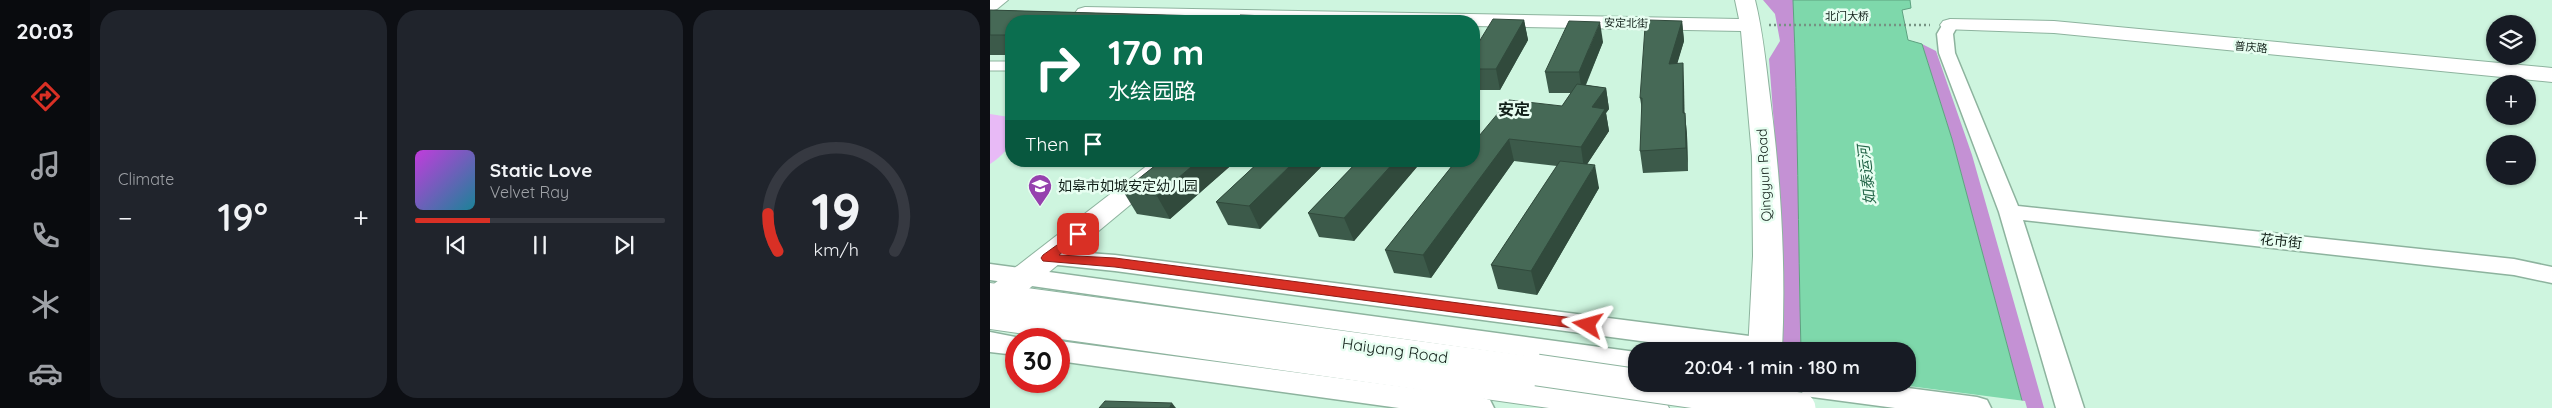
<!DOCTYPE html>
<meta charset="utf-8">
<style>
body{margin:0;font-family:Quicksand,"Noto Sans SC",sans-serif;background:#20242c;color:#f1f3f6;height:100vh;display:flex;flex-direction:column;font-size:19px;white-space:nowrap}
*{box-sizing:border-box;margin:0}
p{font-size:16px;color:#9ea1a6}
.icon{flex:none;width:28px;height:28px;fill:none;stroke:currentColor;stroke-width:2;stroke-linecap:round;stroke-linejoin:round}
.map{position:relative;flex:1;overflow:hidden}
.side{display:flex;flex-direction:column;gap:10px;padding:10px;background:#0d0f14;width:900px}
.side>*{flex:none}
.banner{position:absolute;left:15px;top:15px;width:475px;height:152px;border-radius:20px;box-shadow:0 1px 4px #0004;background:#0b6e4f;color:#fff;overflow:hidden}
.buttons{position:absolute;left:1496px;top:15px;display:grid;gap:10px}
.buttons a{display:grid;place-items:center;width:50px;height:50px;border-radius:50%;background:#171b24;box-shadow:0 1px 4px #0004;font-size:25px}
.speed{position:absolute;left:15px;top:328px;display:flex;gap:10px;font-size:25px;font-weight:700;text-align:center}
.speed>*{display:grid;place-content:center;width:65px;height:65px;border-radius:50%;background:#171b24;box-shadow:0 1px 4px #0004;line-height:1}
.speed .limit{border:8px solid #d22;background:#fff;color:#111}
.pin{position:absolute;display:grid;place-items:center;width:42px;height:42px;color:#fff;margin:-21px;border-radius:10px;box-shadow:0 2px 8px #0006}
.me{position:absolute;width:55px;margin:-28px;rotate:278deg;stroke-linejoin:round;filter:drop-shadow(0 0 4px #0008)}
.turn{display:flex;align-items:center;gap:18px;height:105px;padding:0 20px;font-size:22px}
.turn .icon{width:65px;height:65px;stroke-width:2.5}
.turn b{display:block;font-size:35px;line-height:42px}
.then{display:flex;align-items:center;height:48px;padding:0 20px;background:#0003;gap:10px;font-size:19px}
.big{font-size:38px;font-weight:600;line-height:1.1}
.side .tile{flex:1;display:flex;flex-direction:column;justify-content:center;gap:8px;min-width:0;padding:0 18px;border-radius:20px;background:#20242c}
.side .dial{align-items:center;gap:0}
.dial svg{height:130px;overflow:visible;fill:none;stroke:#363941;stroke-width:7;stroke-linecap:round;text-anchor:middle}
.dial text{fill:#f1f3f6;stroke:none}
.song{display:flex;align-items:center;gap:15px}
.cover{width:60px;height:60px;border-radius:8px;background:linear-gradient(135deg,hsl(290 70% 55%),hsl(190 70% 35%))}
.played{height:5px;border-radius:2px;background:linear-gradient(90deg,#d93025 30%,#363941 30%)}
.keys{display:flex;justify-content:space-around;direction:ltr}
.heat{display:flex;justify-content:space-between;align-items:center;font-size:28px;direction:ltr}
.side .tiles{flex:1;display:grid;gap:10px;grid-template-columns:repeat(3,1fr)}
.trip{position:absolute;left:638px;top:342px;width:288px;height:50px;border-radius:20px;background:#171b24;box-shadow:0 1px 4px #0004;font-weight:600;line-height:50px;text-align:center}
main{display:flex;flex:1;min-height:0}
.tabs{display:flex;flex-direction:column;width:90px;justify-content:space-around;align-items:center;background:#090b0e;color:#9ea1a6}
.tabs .icon{width:35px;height:35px}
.tabs .current{color:#d93025}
.tabs b{font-size:22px;color:#f1f3f6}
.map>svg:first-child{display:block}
.green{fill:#e8baf6}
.forest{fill:#c491d4}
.water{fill:#7ed8ab;stroke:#5ea180}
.pier{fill:#cef5df}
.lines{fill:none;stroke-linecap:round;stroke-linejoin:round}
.lane-casing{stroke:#8db39e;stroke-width:11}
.street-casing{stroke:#8db39e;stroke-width:3}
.secondary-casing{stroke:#8db39e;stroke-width:2}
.primary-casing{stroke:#8db39e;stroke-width:2}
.path{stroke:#769283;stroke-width:2.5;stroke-dasharray:2 3;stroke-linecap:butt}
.lane{stroke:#fff;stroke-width:9}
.street{fill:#fff;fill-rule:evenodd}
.secondary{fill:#fff;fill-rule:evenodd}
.primary{fill:#fff;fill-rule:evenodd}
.primary-bridge-casing{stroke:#8db39e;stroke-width:33;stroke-linecap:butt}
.primary-bridge{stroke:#fff;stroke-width:31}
.wall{fill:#3c5a4a}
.shaded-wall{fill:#314a3c}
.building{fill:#466956;stroke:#314a3c}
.route{fill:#d93025;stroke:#8d1f18}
.labels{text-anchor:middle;stroke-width:5;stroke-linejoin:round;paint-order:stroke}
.far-street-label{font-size:11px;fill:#13211a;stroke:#e7fef1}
.street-label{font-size:14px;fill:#13211a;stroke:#e7fef1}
.poi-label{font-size:14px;fill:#13211a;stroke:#e7fef1;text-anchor:start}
.water-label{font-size:15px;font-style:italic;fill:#236548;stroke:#e7fef1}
.quarter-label{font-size:16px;font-weight:bold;fill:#13211a;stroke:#e7fef1}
.near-street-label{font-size:16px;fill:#13211a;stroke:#e7fef1}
</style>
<main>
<nav class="tabs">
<b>20:03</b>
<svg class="icon current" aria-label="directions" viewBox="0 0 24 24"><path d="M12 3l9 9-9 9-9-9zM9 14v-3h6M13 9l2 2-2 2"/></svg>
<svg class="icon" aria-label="music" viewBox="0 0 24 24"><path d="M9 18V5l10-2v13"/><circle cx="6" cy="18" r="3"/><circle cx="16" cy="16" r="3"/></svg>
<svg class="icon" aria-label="phone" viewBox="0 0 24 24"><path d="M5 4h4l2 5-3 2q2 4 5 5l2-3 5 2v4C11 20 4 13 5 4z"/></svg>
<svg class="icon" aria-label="climate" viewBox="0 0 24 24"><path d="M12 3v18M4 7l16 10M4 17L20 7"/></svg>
<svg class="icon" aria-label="car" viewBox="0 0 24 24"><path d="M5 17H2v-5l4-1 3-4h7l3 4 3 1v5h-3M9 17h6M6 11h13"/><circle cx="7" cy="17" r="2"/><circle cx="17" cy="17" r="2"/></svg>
</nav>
<section class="side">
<div class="tiles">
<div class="tile"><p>Climate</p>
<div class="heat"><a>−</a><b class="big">19°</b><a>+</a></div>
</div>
<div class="tile">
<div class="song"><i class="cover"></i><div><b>Static Love</b><p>Velvet Ray</p></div></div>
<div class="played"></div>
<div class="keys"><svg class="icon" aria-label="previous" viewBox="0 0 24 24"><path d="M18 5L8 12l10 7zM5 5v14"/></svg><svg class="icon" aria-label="pause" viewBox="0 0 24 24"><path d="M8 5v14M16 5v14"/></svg><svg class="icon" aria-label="next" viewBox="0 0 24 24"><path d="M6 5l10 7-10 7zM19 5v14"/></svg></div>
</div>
<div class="tile dial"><svg viewBox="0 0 100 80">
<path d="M14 69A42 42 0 1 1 86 69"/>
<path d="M14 69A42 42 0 0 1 8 46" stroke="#d93025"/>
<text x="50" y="56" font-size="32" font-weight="700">19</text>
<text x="50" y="72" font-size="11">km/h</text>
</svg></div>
</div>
</section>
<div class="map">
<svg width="1562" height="408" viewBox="0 0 1562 408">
<rect width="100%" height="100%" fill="#cef5df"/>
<path class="green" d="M 0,114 L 19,117 C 22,142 21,150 0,164 Z"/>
<g class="forest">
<path d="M 773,0 L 803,0 C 808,117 808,234 811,351 L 797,351 L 793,348 L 790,204 L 779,59 L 790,41 L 785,14 Z"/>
<path d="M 932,44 L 946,51 L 982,155 L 1054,408 L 1034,408 L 962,139 Z"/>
</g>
<path class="water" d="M 803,0 L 920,0 L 921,8 L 912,10 L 918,40 L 932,44 L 962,139 L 1034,408 L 808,384 L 916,384 L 916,351 L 811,351 C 808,234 808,117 803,0 Z"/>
<path class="pier" d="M 805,384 L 903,384 L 1035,401 L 1037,408 L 801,408 Z"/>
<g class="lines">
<g class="lane-casing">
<path id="lane" d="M 0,66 L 21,66"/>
</g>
<g class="street-casing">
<g id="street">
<path d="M 960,20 L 968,25 L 963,34 L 965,53 L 1028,206 L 1524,259 L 1562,267 L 1562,283 L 1524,275 L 1033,220 L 1094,408 L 1066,408 L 1009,212 L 949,53 L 947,34 L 954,22 Z"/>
<path d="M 57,250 L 125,255 L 775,338 L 784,341 L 788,348 L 786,351 L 726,351 L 125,271 L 49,263 L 46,258 L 49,253 Z"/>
<path d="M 0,264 L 646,352 L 646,372 L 0,280 Z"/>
<path d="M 0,332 L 35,339 L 26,339 L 26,355 L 0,352 Z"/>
<path d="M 69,341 L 490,397 L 500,400 L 504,408 L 409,408 L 69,361 Z"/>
<path d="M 794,384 L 887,384 L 987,397 L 997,400 L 1001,408 L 905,408 L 807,395 L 798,392 Z"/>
</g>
</g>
<g class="secondary-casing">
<g id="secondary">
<path d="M 0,0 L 18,0 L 7,9 L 0,11 Z"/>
<path d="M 745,0 L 765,0 C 773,32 776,65 780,97 C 791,181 796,267 792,351 L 758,351 L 763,256 L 762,156 L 751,31 L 484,26 L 484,21 L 95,19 L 88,17 L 85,13 L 88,9 L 95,7 L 749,19 Z"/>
<path d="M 960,19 L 1064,21 L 1562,68 L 1562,82 L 1064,33 L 953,29 L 950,25 L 953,21 Z"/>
<path d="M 163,161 L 193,161 L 11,312 L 0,315 L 0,287 Z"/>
</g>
</g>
<g class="primary-casing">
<path id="primary" d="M 0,283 L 547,357 L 559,361 L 564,370 L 558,380 L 661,393 L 674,398 L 679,408 L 559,408 L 0,329 L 0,305 L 24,308 L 0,305 Z"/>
</g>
<path class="path" d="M 779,25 L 940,25"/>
<use href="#lane" class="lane"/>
<use href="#street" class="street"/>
<use href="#secondary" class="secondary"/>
<use href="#primary" class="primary"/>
<g class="primary-bridge-casing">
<path id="primary-bridge" d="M 547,370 L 810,408"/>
</g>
<use href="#primary-bridge" class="primary-bridge"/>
</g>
<g class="wall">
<path d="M 0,10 L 248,17 L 279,16 L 281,21 L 21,21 L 21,55 L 0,55 Z"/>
<path d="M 534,20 L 538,40 L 510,90 L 484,90 L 484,50 Z"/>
<path d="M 692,21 L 694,41 L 687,63 L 694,84 L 694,113 L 695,113 L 697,135 L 698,171 L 653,173 L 650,151 L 652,110 L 650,98 Z"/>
<path d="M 613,42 L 596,85 L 616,88 L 619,109 L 616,113 L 619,131 L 597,164 L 609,188 L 547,295 L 508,289 L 501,265 L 567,166 L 524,161 L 441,278 L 404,273 L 395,250 L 466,161 L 572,106 L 581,93 L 559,93 L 555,72 Z"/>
<path d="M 171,161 L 246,161 L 180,219 L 147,214 L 133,191 Z"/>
<path d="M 270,161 L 337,161 L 270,229 L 238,225 L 226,202 Z"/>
<path d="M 368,161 L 432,161 L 364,241 L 329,237 L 318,213 Z"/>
</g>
<g class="shaded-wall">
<path d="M 279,16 L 281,21 L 273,21 Z"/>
<path d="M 384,16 L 386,21 L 380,21 Z"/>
<path d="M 534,20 L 538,40 L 510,90 L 506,69 Z"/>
<path d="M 692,21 L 694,41 L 681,85 L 679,64 Z"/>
<path d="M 610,22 L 613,42 L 592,93 L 589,72 Z"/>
<path d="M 693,63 L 694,84 L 695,135 L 693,113 Z"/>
<path d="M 616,88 L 619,109 L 616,113 L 619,131 L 594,169 L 591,147 L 602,107 Z"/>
<path d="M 695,113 L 697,135 L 698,171 L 696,148 Z"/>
<path d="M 519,139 L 524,161 L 441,278 L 433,255 Z"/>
<path d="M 208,161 L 246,161 L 180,219 L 167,196 Z"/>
<path d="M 305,161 L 337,161 L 270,229 L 259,206 Z"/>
<path d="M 405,161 L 432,161 L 364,241 L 354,218 Z"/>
<path d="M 605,165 L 609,188 L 547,295 L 541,271 Z"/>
<path d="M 182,403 L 186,408 L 179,408 Z"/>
</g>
<g class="building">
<path d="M 0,10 L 248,17 L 250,15 L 279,16 L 273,21 L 21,21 L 21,35 L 0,35 Z"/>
<path d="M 356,16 L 384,16 L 380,21 L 350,21 Z"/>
<path d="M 428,17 L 459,17 L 456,21 L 425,21 Z"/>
<path d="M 503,19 L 534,20 L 506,69 L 484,69 L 484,50 Z"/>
<path d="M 658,20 L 692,21 L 679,64 L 693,63 L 693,113 L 695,113 L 696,148 L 650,151 L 652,98 L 650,98 L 655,27 Z"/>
<path d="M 579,21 L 610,22 L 589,72 L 555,72 Z"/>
<path d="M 587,84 L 616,88 L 602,107 L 615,109 L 591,147 L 519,139 L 433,255 L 395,250 L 466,161 L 484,161 L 484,142 L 519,100 L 572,106 Z"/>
<path d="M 171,161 L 208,161 L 167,196 L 133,191 Z"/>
<path d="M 270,161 L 305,161 L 259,206 L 226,202 Z"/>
<path d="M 368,161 L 405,161 L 354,218 L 318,213 Z"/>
<path d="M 570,161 L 605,165 L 541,271 L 501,265 Z"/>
<path d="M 115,401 L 182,403 L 179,408 L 109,408 Z"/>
</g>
<path class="route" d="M 88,230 L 94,234 L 92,237 L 69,255 L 125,258 L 598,320 L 604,325 L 598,330 L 125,267 L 53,261 L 51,258 L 53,255 Z"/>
<defs>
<g id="school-pin" transform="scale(1.25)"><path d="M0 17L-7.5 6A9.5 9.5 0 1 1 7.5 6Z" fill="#9641ae" stroke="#e7fef1"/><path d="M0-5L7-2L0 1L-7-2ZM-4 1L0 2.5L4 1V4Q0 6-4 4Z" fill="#fff"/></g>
</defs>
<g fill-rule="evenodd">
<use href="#school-pin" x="50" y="186"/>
</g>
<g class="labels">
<g class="far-street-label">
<text x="857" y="20">北门大桥</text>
<text transform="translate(636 23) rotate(1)" y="4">安定北街</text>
<text transform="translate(1261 47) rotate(5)" y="4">普庆路</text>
</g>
<g class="street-label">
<text transform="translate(774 175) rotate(-93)" y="5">Qingyun Road</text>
<text transform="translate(1291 241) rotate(6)" y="5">花市街</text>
</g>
<g class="poi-label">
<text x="68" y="191">如皋市如城安定幼儿园</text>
</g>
<g class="water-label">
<text transform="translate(877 175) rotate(-97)" y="5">如泰运河</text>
</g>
<g class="quarter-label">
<text x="524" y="115">安定</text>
</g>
<g class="near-street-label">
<text transform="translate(405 350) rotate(8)" y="6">Haiyang Road</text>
</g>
</g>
</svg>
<div class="buttons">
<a><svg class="icon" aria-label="layers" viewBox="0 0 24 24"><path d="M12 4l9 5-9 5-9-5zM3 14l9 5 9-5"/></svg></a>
<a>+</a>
<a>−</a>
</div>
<div class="speed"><div class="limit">30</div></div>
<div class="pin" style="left:88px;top:234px;background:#d93025"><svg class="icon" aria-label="arrive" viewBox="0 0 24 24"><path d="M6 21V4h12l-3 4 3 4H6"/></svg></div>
<svg class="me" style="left:598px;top:325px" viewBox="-20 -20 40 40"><path d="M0-17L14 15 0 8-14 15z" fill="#d93025" stroke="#fff" stroke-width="4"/></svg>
<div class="trip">20:04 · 1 min · 180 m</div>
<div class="banner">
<div class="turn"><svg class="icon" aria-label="right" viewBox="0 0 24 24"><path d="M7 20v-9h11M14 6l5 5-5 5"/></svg><div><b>170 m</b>水绘园路</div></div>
<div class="then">Then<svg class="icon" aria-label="arrive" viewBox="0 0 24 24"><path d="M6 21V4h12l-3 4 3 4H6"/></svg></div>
</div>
</div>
</main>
